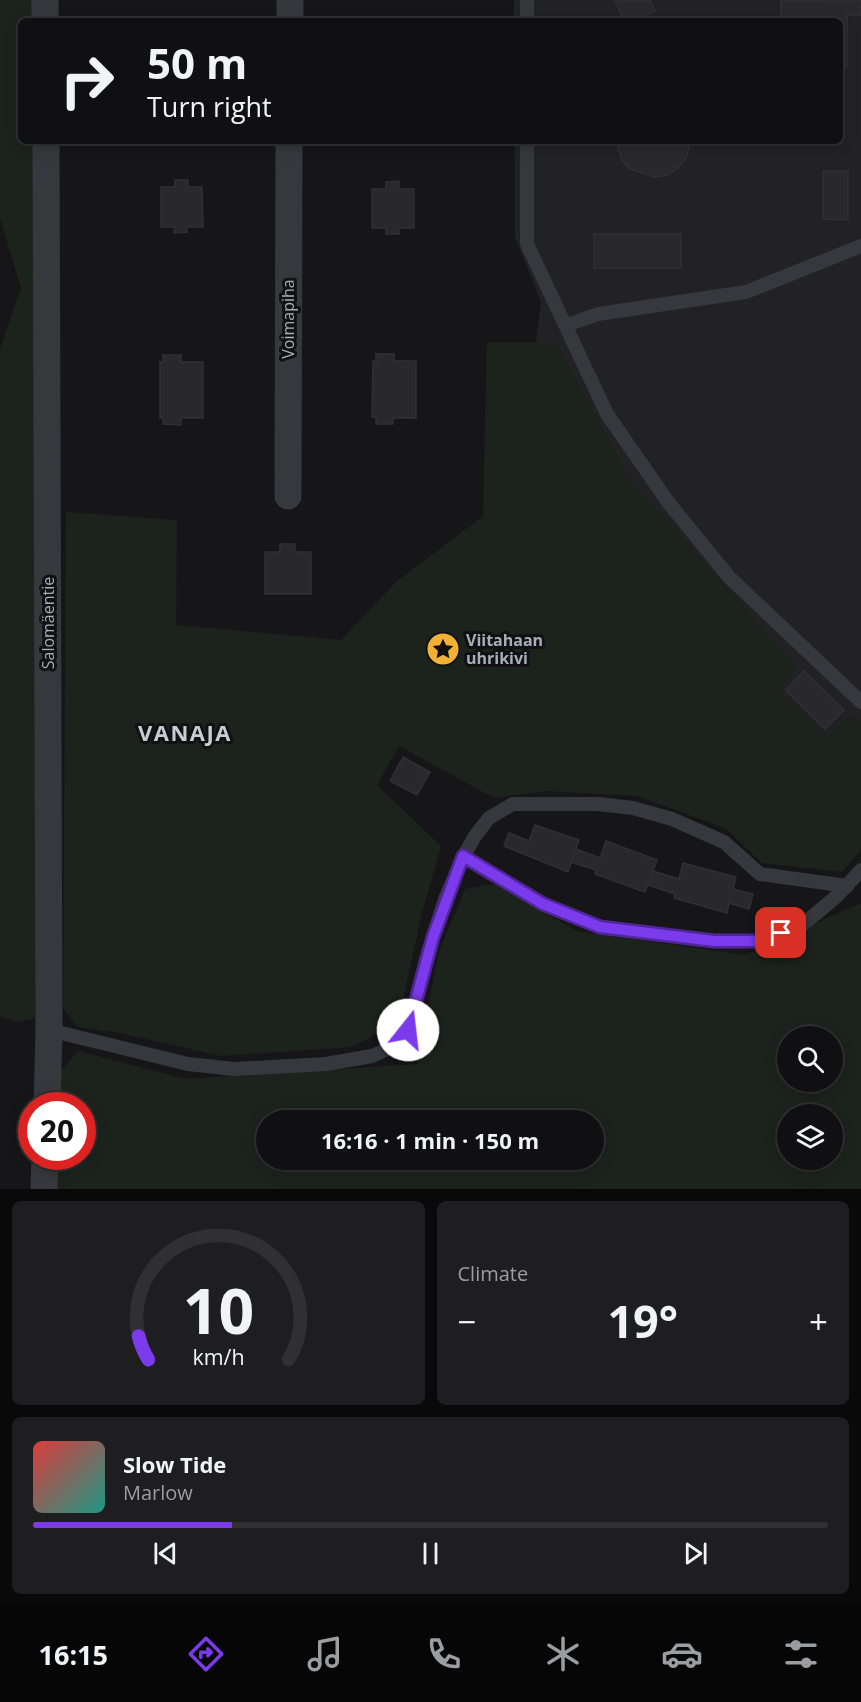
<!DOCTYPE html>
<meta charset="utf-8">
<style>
body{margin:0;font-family:"Open Sans",sans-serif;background:#1e1e20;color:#f1f3f6;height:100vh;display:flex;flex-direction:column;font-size:22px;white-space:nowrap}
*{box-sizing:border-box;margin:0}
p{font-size:20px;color:#9c9d9f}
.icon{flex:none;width:33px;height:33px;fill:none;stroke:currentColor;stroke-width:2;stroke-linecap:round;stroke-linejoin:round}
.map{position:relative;height:1189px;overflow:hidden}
.side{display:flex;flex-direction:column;gap:12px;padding:12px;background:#09090a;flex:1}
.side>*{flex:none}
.banner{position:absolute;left:18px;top:18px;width:825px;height:126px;border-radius:9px;box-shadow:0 3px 15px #0003,0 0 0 2px #303032;background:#101012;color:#f1f3f6;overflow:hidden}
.tools{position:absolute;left:777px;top:1026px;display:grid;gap:12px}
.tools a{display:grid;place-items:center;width:66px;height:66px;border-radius:50%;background:#101012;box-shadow:0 3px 15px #0003,0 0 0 2px #303032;font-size:30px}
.speed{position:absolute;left:18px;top:1092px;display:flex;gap:12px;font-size:30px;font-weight:700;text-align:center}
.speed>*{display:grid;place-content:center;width:78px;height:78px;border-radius:50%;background:#101012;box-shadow:0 3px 15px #0003,0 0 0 2px #303032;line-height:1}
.speed .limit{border:9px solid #d22;background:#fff;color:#111}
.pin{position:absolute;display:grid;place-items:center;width:51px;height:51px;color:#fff;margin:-26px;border-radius:12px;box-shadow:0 3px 9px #0006}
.me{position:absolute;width:66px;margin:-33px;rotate:16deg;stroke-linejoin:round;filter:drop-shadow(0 0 4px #0008)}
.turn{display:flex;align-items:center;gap:21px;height:126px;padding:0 30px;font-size:27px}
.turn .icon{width:78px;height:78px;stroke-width:2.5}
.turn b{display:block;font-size:42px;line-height:51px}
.big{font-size:45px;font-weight:700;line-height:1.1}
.side .widget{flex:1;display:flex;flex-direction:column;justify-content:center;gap:9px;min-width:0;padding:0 21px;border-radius:9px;background:#1e1e20}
.side .dial{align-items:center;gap:0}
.dial svg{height:156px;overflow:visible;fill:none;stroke:#303032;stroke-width:7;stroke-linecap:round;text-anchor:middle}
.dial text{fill:#f1f3f6;stroke:none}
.song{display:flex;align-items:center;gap:18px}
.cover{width:72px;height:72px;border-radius:9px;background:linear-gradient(135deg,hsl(0 70% 55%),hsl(170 70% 35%))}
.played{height:6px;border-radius:3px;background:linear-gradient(90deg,#7c3aed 25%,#303032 25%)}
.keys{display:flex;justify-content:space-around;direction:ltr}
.heat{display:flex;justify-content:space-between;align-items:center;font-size:33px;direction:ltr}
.side .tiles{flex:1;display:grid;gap:12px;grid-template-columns:1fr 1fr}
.widget:last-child{grid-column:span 2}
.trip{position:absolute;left:256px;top:1110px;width:348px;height:60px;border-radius:30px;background:#101012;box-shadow:0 3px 15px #0003,0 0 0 2px #303032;font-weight:700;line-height:60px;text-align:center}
.menu{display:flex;height:96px;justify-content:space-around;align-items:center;background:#060607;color:#9c9d9f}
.menu .icon{width:42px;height:42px}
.menu .active{color:#7c3aed}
.menu b{font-size:27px;color:#f1f3f6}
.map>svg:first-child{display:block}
.built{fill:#222225}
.green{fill:#1c231d;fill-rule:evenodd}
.building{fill:#29292c;stroke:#303034;stroke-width:1.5}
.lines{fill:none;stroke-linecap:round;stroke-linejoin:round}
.lane{stroke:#37383d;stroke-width:14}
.street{stroke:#37383d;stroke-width:27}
.route-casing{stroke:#51269a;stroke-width:15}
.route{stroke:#7c3aed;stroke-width:10}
.labels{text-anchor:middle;stroke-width:6;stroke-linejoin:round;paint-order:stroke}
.street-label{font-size:16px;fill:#a8adb8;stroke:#111113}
.poi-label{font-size:16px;font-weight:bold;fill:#a8adb8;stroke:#111113;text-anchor:start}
.district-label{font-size:22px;font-weight:bold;letter-spacing:1.5px;fill:#c9ccd4;stroke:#111113}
</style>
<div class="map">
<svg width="861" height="1189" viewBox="0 0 861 1189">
<rect width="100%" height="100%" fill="#161618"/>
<path class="built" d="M 514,0 L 861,0 L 861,724 L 851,714 L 827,737 L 778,690 L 796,666 L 631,481 L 557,346 L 536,342 L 541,302 L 515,237 L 515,141 L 840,141 L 840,21 L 514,21 Z"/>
<g class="green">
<path d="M 0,0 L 37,0 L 37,21 L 21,21 L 21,141 L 37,141 L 35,1018 L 17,1022 L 0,1016 L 0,349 L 21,288 L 0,218 Z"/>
<path d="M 487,342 L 536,342 L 557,346 L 631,481 L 796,666 L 779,690 L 827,737 L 851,714 L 861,724 L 861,850 L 842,872 L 762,863 L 725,828 L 637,796 L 545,791 L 494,798 L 399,746 L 377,785 L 441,846 L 421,916 L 403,1000 L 385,1030 L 352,1047 L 221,1056 L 120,1033 L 78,1027 L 63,1008 L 66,512 L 177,520 L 176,625 L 341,640 L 398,580 L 483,516 Z"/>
<path d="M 494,884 L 577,931 L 745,955 L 861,903 L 861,1189 L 57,1189 L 58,1157 L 82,1156 L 82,1106 L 60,1105 L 61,1071 L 78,1051 L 186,1079 L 417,1064 L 439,951 L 465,889 ZM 788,1036 L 832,1036 L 832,1082 L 788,1082 ZM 788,1114 L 832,1114 L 832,1160 L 788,1160 ZM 267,1120 L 594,1120 L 594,1160 L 267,1160 Z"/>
</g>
<g class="building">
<path d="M 620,0 L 650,0 L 655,11 L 636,21 L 625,21 L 615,2 Z"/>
<path d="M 781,0 L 861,0 L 861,15 L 847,15 L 847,67 L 840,67 L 840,21 L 781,21 Z"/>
<path d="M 615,141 L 691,141 L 686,158 L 678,168 L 667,175 L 654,177 L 630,169 L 622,160 Z"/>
<path d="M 823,171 L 848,171 L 848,220 L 823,219 Z"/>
<path d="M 175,180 L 188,180 L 188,187 L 202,187 L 203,227 L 187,227 L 187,232 L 174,233 L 175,227 L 161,227 L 161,187 L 175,187 Z"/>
<path d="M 399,181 L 399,189 L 414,189 L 414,228 L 399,228 L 399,234 L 386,234 L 386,228 L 372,228 L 372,189 L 386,189 L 386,182 Z"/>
<rect x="594" y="234" width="87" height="34"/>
<path d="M 376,354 L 394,354 L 394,361 L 416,361 L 416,418 L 393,418 L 393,424 L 376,424 L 376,417 L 372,417 L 373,361 L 376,362 Z"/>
<path d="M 163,355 L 181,355 L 181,362 L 203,362 L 203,418 L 181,418 L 181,425 L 163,424 L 163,418 L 160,418 L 160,362 L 163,362 Z"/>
<path d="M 280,544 L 295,544 L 295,552 L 311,552 L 311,594 L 265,594 L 265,552 L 280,552 Z"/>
<path d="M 804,671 L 844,710 L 825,729 L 786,690 Z"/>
<path d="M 403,757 L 430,772 L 417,795 L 390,781 Z"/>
<path d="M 535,825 L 579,840 L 568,872 L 504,846 L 509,833 L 529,841 Z"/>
<path d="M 606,841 L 657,860 L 645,892 L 595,874 L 596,870 L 571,862 L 576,849 L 600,858 Z"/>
<path d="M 683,863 L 736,877 L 733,889 L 753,894 L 749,909 L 729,903 L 727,913 L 674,898 L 675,894 L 648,885 L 653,871 L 679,879 Z"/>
</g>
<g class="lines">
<g class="lane">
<path d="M 527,21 L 527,0"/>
<path d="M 527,141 L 527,244 L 607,414 L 668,502 L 729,577 L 861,702"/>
<path d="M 567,325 L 598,314 L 746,292 L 861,246"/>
<path d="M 463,857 L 543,904 L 600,927 L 714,941 L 761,941 L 801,926 L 837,896 L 861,870"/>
<path d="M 49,1030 L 188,1064 L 234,1069 L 326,1064 L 372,1056 L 394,1046 L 408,1030 L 427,956 L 445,899 L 463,857 L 475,836 L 489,818 L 513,804 L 598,804 L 633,808 L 672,819 L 724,842 L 760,874 L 847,886"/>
</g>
<g class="street">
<path d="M 45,0 L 45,21"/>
<path d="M 290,21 L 290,0"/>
<path d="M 46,141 L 49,1030 L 47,1106"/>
<path d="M 288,496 L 289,141"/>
<path d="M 44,1189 L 45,1156"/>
</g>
</g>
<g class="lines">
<g class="route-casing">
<path id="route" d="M 408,1030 L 433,937 L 463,856 L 543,904 L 600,927 L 714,941 L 761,941 L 781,933"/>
</g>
<use href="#route" class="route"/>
</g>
<defs>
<g id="sight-disc" transform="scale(1.725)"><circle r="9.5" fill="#f2b134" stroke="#111113"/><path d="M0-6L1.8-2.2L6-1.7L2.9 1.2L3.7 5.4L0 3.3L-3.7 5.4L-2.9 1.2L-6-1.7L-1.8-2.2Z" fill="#111"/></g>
</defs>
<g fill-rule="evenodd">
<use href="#sight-disc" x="443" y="649"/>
</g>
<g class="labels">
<g class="street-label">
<text transform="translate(288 319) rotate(-90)" y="6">Voimapiha</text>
<text transform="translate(48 623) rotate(-90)" y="6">Salomäentie</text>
</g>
<g class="poi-label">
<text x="466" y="646">Viitahaan<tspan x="466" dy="18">uhrikivi</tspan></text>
</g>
<g class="district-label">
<text x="185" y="741">VANAJA</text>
</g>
</g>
</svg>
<div class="tools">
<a><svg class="icon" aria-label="search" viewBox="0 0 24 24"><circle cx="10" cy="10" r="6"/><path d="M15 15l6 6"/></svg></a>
<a><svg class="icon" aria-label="layers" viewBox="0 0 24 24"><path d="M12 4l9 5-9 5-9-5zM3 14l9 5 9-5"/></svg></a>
</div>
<div class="speed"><div class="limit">20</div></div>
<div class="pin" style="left:781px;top:933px;background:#d93025"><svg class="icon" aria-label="arrive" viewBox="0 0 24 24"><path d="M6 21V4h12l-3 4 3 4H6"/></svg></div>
<svg class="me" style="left:408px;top:1030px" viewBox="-20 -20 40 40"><circle r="19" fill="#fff"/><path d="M0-13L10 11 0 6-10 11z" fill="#7c3aed"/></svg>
<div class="trip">16:16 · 1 min · 150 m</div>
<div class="banner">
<div class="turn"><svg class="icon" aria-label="right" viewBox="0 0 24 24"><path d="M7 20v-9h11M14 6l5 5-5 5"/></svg><div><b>50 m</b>Turn right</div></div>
</div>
</div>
<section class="side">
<div class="tiles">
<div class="widget dial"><svg viewBox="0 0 100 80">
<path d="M14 69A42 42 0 1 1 86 69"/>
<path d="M14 69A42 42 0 0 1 9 57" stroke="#7c3aed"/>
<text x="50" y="56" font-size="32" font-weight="700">10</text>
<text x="50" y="72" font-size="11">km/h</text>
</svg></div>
<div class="widget"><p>Climate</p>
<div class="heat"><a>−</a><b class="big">19°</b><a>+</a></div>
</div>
<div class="widget">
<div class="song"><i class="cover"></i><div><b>Slow Tide</b><p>Marlow</p></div></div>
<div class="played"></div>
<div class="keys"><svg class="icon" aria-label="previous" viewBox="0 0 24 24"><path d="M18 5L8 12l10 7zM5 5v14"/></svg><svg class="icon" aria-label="pause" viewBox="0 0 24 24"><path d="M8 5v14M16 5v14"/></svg><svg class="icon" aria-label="next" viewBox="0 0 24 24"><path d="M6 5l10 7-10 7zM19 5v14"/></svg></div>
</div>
</div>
</section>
<nav class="menu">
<b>16:15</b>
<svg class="icon active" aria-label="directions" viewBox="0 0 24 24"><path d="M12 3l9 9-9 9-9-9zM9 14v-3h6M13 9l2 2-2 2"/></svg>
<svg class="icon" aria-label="music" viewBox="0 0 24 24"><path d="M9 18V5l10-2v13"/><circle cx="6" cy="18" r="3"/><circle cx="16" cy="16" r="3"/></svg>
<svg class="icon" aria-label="phone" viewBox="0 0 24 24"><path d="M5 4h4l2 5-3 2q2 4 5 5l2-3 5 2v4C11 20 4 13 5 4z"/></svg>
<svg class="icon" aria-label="climate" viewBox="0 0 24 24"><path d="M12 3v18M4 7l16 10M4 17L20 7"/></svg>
<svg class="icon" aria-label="car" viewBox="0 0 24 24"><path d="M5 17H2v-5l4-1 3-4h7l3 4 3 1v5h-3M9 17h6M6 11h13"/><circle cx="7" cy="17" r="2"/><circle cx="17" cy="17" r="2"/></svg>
<svg class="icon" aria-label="filters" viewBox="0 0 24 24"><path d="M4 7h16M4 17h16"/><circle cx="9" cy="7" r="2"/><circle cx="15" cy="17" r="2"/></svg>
</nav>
